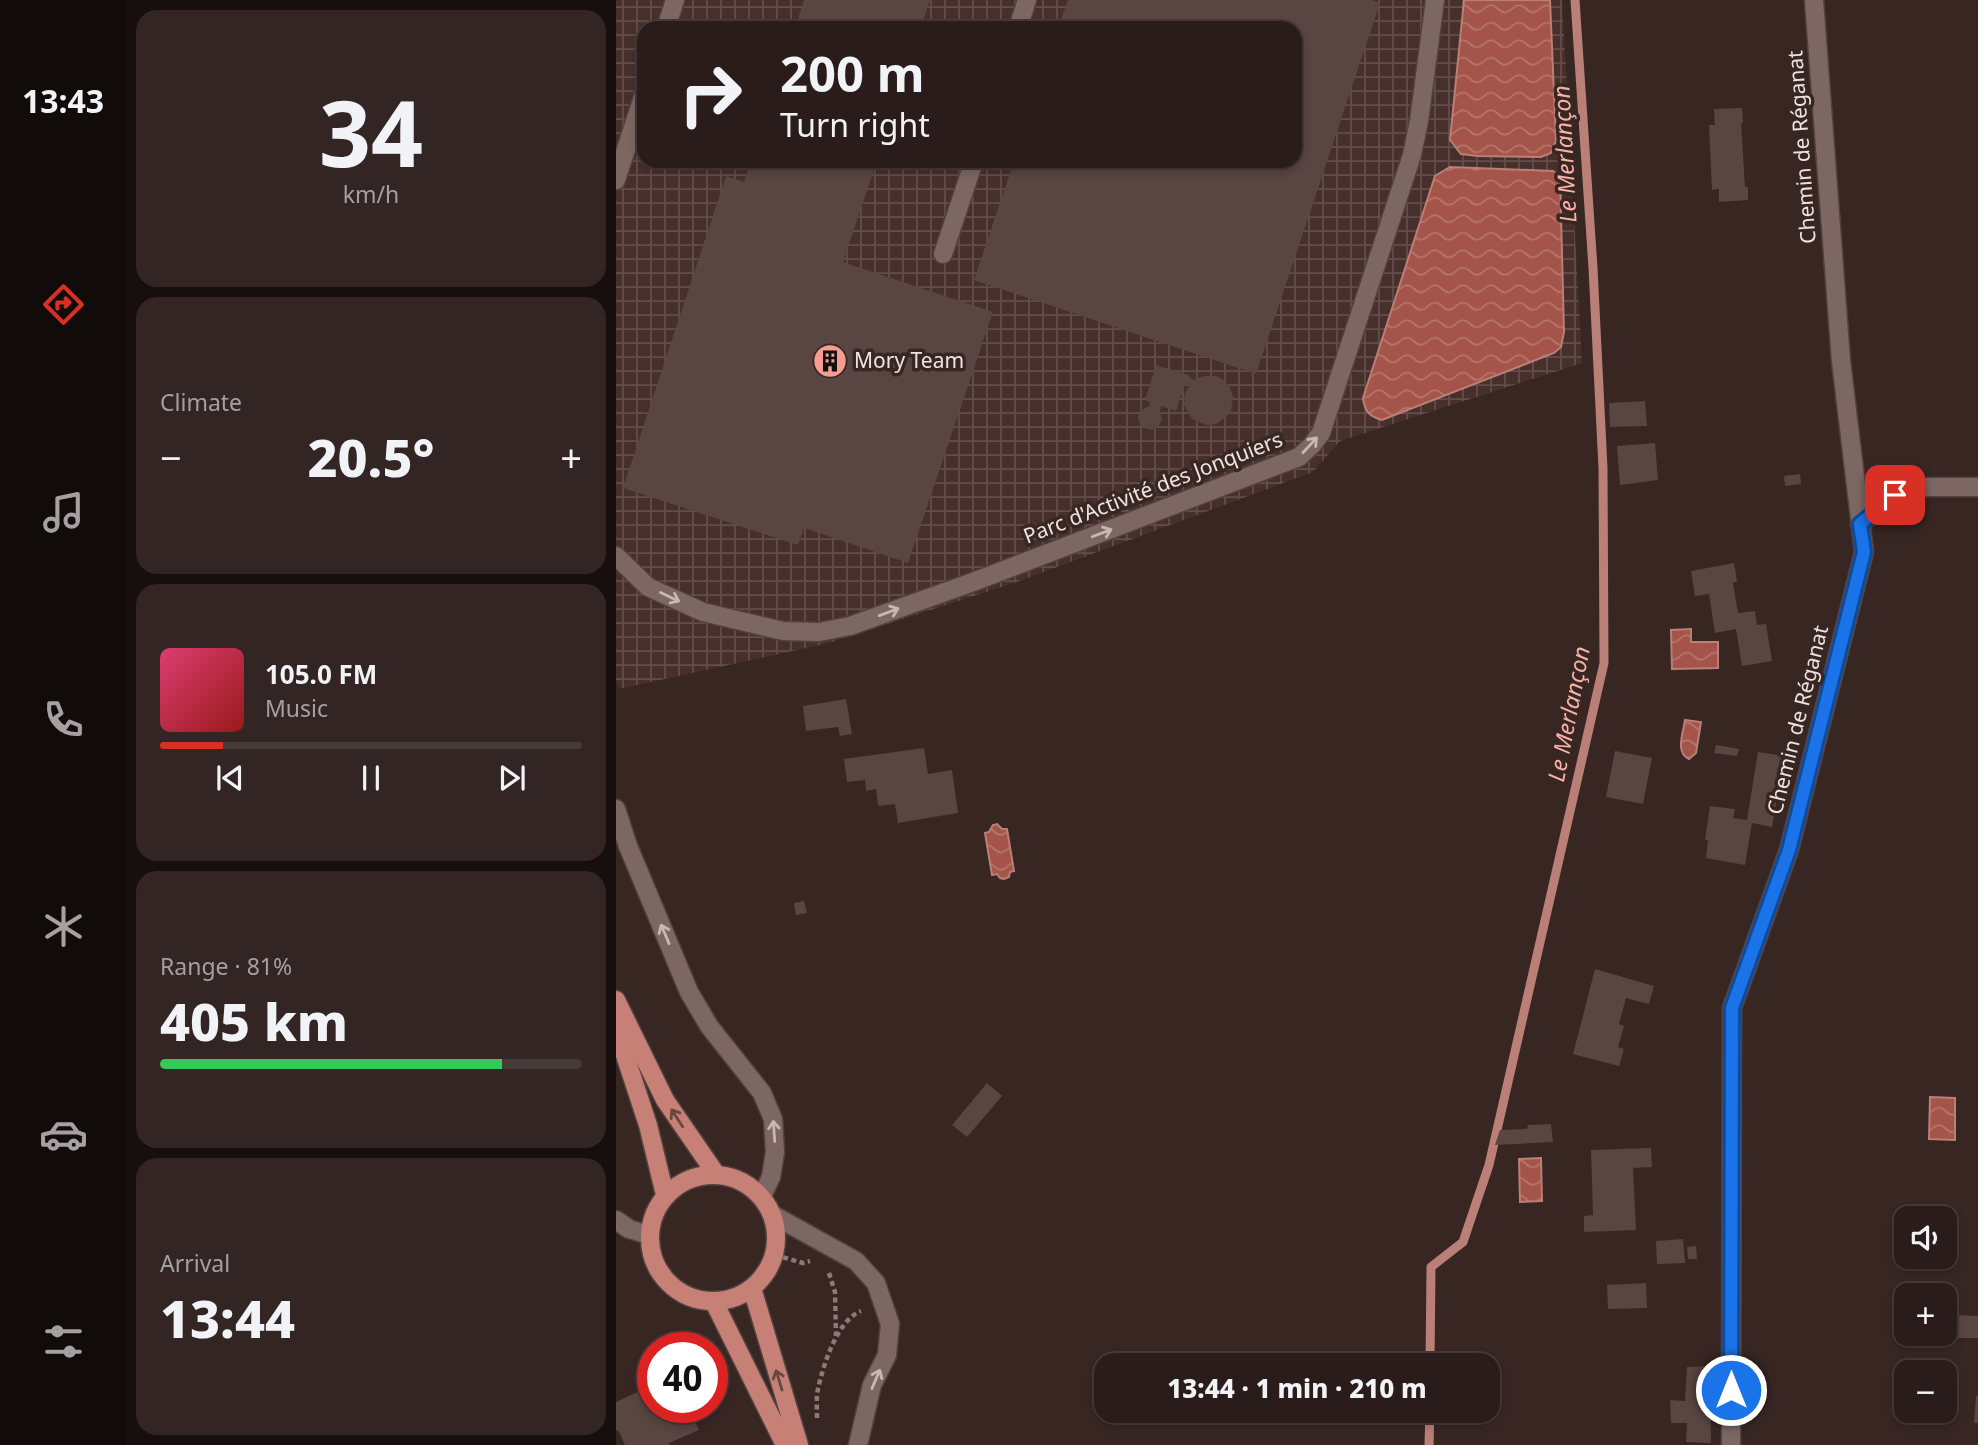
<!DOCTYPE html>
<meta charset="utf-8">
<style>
body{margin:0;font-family:"Noto Sans",sans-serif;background:#322523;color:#f1f3f6;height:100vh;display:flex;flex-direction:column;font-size:26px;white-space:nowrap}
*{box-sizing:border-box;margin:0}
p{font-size:23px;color:#a5a1a2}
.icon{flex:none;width:38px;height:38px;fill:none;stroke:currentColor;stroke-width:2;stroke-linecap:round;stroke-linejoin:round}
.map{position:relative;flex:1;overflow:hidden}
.drawer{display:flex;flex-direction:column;gap:10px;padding:10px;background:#170f0e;width:490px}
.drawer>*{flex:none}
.hud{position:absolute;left:21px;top:21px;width:665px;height:147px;border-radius:21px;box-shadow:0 4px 10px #0003,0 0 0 2px #463a39;background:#2a1c1a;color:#f1f3f6;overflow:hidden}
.tools{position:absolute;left:1278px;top:1206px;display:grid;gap:14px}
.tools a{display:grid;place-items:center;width:63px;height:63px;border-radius:14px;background:#2a1c1a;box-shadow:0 4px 10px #0003,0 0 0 2px #463a39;font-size:35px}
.speed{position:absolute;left:21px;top:1332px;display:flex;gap:14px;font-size:35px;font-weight:700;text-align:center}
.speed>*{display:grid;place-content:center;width:91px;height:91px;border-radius:50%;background:#2a1c1a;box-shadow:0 4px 10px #0003,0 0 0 2px #463a39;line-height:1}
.speed .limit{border:10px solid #d22;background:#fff;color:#111}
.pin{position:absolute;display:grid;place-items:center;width:60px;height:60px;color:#fff;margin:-30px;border-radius:14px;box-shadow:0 4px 10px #0006}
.me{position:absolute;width:77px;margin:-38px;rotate:0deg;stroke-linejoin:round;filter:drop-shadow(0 0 5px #0008)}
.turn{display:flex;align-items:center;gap:24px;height:147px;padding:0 28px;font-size:32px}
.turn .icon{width:91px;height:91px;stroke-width:2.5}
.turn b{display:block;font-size:49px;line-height:60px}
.big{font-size:52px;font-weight:800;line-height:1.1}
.drawer .tile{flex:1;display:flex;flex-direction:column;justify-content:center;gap:10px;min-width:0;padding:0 24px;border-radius:21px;background:#322523}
.drawer .dial{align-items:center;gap:0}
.dial b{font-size:91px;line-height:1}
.song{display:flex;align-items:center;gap:21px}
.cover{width:84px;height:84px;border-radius:10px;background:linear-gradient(135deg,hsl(340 70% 55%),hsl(0 70% 35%))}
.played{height:7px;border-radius:4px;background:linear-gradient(90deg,#d93025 15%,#463a39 15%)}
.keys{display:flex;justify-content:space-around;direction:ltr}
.heat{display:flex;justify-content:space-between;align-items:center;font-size:38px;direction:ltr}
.charge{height:10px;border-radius:5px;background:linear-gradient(90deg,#34c759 81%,#463a39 0)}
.trip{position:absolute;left:478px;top:1353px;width:406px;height:70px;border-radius:21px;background:#2a1c1a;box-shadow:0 4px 10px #0003,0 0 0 2px #463a39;font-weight:800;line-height:70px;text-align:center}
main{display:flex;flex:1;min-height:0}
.tab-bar{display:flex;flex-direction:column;width:126px;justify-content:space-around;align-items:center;background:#110b0a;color:#a5a1a2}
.tab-bar .icon{width:49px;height:49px}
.tab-bar .current{color:#d93025}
.tab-bar b{font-size:32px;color:#f1f3f6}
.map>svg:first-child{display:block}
.industrial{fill:url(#industrial-grid);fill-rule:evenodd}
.water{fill:url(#water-waves);stroke:#ba7f77;stroke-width:2}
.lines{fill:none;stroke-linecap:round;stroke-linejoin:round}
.stream{stroke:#ba7f77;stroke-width:9}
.building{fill:#594542}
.minor-casing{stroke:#514240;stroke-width:21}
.major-casing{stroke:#514240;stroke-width:21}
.path{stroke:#8a7a78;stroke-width:4.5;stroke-dasharray:5 3.5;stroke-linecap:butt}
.minor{stroke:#7c6763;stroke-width:18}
.major{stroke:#c68075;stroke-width:18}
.oneway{stroke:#c7b8b5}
.oneway2{stroke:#6a4640}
.route-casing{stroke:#114b97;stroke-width:18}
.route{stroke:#1a73e8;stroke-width:12}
.labels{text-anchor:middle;stroke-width:7;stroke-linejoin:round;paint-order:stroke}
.street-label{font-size:21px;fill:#efe3e1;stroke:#382623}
.poi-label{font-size:21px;fill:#efe3e1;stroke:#382623;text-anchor:start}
.water-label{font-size:23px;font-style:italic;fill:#f7b2a7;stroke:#382623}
</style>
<main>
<nav class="tab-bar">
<b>13:43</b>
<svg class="icon current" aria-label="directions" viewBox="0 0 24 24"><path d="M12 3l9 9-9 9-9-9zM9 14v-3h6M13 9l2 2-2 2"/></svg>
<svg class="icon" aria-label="music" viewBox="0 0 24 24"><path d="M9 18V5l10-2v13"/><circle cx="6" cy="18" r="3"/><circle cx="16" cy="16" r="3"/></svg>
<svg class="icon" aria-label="phone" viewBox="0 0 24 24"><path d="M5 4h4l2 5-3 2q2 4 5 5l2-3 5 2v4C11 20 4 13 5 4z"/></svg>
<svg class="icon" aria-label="climate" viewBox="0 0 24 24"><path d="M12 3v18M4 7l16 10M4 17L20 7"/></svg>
<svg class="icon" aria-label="car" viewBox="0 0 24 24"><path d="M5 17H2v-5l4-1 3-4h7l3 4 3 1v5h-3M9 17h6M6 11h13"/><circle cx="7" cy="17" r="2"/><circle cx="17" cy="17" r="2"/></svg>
<svg class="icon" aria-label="filters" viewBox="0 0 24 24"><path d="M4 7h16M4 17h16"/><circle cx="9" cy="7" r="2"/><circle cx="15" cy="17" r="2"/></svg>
</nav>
<section class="drawer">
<div class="tile dial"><b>34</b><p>km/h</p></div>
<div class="tile"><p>Climate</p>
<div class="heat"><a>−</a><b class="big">20.5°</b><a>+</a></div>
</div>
<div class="tile">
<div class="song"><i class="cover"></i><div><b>105.0 FM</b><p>Music</p></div></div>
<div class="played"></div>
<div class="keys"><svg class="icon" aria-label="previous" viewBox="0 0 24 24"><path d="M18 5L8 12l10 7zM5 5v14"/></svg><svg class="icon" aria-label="pause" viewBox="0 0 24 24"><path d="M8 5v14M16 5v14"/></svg><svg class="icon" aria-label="next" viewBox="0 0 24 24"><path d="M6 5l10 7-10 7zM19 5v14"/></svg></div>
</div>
<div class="tile"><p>Range · 81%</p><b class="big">405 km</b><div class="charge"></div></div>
<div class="tile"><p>Arrival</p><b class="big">13:44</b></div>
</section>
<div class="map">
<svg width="1362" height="1445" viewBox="0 0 1362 1445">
<defs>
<pattern id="industrial-grid" width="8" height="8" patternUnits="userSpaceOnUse" patternTransform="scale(1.75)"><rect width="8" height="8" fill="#472f2c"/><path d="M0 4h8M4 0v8" fill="none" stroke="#624d4a"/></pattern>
<pattern id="water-waves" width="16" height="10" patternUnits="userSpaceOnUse" patternTransform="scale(1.75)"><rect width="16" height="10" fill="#a45449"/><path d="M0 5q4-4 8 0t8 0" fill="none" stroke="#b5756c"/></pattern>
</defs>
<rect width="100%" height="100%" fill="#382623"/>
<path class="industrial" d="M 0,0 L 946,0 L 966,363 L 724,441 L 697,472 L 398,583 L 213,643 L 3,689 L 0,680 ZM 28,28 L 679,28 L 679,161 L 28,161 Z"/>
<g class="water">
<path d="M 848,0 L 934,0 L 940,141 L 935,153 L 925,157 L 862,156 L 845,154 L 834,140 Z"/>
<path d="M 834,167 L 937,171 L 944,176 L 948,332 L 945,347 L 938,353 L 766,420 C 753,416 749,412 747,398 L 819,176 Z"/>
<path d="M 1075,629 L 1075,642 L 1102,642 L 1102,668 L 1056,669 L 1055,630 Z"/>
<path d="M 1069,720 L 1085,722 L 1080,753 L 1073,759 C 1059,753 1067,734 1069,720 Z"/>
<path d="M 381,824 L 386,829 L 391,829 L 398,871 L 394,872 L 393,877 L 388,879 L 384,878 L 381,874 L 376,875 L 369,833 L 373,832 L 377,825 Z"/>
<path d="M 1314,1097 L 1339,1098 L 1339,1140 L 1313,1139 Z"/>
<path d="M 925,1158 L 926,1201 L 904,1202 L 903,1159 Z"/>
</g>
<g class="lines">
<g class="stream">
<path d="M 814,1365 L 815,1267 L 847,1242 L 873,1165 L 988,663 L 987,468 L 977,268 L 959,0"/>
<path d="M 813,1445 L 814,1410"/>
</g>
</g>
<g class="building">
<path d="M 188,0 L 314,0 L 305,28 L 179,28 Z"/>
<path d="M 452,0 L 756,0 L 764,3 L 640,374 L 358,280 L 398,161 L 679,161 L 679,28 L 442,28 Z"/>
<path d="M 1126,108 L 1127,123 L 1125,123 L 1129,187 L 1132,187 L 1132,200 L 1103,202 L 1103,189 L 1096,190 L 1093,125 L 1099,125 L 1098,109 Z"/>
<path d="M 135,161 L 261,161 L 227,262 L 377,312 L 292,563 L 188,528 L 182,545 L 7,488 L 110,176 L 128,182 Z"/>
<path d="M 540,365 L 572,375 L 577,380 L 588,376 L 600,376 L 606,379 L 614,387 L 617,397 L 615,411 L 611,416 L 600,424 L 591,425 L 576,419 L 568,405 L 569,394 L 573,386 L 569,384 L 560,411 L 545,406 L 544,411 L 546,419 L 543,426 L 536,430 L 528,428 L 524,425 L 522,417 L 524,411 L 533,406 L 534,402 L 529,400 Z"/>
<path d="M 1029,401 L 1031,426 L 994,427 L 993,403 Z"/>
<path d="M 1039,443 L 1042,480 L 1004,485 L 1001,446 Z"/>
<path d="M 1184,474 L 1185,484 L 1169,486 L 1168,476 Z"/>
<path d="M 1118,563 L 1121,581 L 1117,583 L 1122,613 L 1139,611 L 1141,625 L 1150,624 L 1156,661 L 1126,666 L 1120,629 L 1099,633 L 1093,594 L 1079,596 L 1075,571 Z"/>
<path d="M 230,699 L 236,734 L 224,736 L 222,727 L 190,731 L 187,706 Z"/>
<path d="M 1100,745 L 1123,749 L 1121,756 L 1098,753 Z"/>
<path d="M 308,748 L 312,774 L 336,770 L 342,813 L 282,823 L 279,804 L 262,806 L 260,789 L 250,791 L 249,780 L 231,782 L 228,759 Z"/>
<path d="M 999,751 L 1036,758 L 1027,804 L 990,797 Z"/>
<path d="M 1142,752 L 1176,757 L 1171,786 L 1163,785 L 1156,827 L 1136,823 L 1129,865 L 1090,858 L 1092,840 L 1089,840 L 1094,806 L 1119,809 L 1117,818 L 1131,820 Z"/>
<path d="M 188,901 L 191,913 L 180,915 L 178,903 Z"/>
<path d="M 979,969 L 1038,986 L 1033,1004 L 1010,998 L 1003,1024 L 1008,1026 L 1002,1047 L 1008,1049 L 1003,1066 L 957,1054 Z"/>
<path d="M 371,1083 L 386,1096 L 351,1137 L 336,1125 Z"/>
<path d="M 935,1124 L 937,1142 L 879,1145 L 884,1130 L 911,1129 L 912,1125 Z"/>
<path d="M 1035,1148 L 1036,1167 L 1017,1168 L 1020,1230 L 968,1232 L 968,1216 L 977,1215 L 975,1150 Z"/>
<path d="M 1067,1239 L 1069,1263 L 1041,1264 L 1040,1241 Z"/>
<path d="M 1080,1246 L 1081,1259 L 1072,1259 L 1071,1247 Z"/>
<path d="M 1030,1283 L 1031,1308 L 992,1309 L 991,1285 Z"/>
<path d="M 1339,1315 L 1362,1316 L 1362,1338 L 1339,1338 Z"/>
<path d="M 1094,1366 L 1095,1443 L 1070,1442 L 1071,1423 L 1055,1423 L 1054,1400 L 1069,1401 L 1071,1367 Z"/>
<path d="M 37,1385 L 37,1407 L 72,1407 L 83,1430 L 53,1443 L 54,1445 L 9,1445 L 2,1430 L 0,1431 L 0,1402 Z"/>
<path d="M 1360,1396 L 1362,1396 L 1362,1423 L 1358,1423 Z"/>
</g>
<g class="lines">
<g class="minor-casing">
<g id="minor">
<path d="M 50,28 L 59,0"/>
<path d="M 402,28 L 411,0"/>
<path d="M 0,180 L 28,94"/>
<path d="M 327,254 L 358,161"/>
<path d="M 1244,524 L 1279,495 L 1310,487 L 1362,487"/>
<path d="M 0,556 L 32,587 L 87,612 L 167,631 L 203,632 L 234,626 L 357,582 L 683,457 L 696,445 L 705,433 L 796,155 L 803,121 L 819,0"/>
<path d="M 0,809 L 12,846 L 73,992 L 93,1026 L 146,1093 L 157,1119 L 159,1152 L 155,1177 L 146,1196"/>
<path d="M 157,1215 L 240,1261 L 260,1283 L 274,1324 L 271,1355 L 256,1385 L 242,1445"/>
<path d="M 0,1220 L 13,1229 L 33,1235"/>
<path d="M 1115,1445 L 1116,1008 L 1173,850 L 1248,552 L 1225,361 L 1198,0"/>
</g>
</g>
<g class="major-casing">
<g id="major">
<path d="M 0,1000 L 49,1100 L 100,1174"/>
<path d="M 0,1028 L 32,1125 L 49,1195"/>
<circle cx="97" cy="1238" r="63"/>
<path d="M 136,1288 L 183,1445"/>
<path d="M 98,1302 L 169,1445"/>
</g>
</g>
<g class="path">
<path d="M 159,1255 L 187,1263 L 194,1261"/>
<path d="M 213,1273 L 219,1292 L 220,1336"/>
<path d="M 201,1418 C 201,1408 200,1398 202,1389 C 207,1366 221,1320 245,1311"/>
</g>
<use href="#minor" class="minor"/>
<use href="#major" class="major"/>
</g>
<defs><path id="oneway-shaft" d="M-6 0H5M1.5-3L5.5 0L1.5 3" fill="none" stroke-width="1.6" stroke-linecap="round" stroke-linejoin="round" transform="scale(1.75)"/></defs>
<g class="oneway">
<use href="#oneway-shaft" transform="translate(694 445) rotate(-47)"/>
<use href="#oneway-shaft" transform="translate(486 533) rotate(-21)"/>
<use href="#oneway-shaft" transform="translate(54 597) rotate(25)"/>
<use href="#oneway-shaft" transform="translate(273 612) rotate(-20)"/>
<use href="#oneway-shaft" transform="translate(49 934) rotate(-113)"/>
<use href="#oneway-shaft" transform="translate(158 1131) rotate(-94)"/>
<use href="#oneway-shaft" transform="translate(260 1379) rotate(-67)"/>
</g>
<g class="oneway2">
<use href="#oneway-shaft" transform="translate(61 1118) rotate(-123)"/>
<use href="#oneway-shaft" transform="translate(163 1380) rotate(-107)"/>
</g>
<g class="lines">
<g class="route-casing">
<path id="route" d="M 1115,1390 L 1116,1008 L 1173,850 L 1248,552 L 1244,524 L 1279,495"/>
</g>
<use href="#route" class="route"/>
</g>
<defs>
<g id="building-disc" transform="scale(1.75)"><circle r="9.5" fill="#f59d8f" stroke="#382623"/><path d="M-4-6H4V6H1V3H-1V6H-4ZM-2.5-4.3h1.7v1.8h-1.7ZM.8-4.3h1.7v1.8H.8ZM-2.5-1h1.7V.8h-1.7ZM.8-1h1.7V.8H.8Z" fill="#111"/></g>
</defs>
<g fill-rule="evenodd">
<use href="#building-disc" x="214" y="361"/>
</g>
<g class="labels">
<g class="street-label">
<text transform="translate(1186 147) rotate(-94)" y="7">Chemin de Réganat</text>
<text transform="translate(537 488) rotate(-21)" y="7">Parc d'Activité des Jonquiers</text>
<text transform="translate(1182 720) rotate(-76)" y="7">Chemin de Réganat</text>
</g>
<g class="poi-label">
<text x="238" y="368">Mory Team</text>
</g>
<g class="water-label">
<text transform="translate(949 154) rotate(-93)" y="8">Le Merlançon</text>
<text transform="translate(953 714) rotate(-79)" y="8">Le Merlançon</text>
</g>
</g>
</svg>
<div class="tools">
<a><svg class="icon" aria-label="sound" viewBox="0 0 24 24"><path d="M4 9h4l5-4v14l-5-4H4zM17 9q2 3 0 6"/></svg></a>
<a>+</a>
<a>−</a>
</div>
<div class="speed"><div class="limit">40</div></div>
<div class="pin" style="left:1279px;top:495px;background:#d93025"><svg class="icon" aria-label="arrive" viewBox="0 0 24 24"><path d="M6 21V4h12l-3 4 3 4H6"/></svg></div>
<svg class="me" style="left:1115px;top:1390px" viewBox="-20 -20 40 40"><circle r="17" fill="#1a73e8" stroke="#fff" stroke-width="3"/><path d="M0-11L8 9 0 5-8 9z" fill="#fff"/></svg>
<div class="trip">13:44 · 1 min · 210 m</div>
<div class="hud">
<div class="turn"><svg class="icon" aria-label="right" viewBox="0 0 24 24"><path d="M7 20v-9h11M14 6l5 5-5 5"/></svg><div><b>200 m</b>Turn right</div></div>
</div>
</div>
</main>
